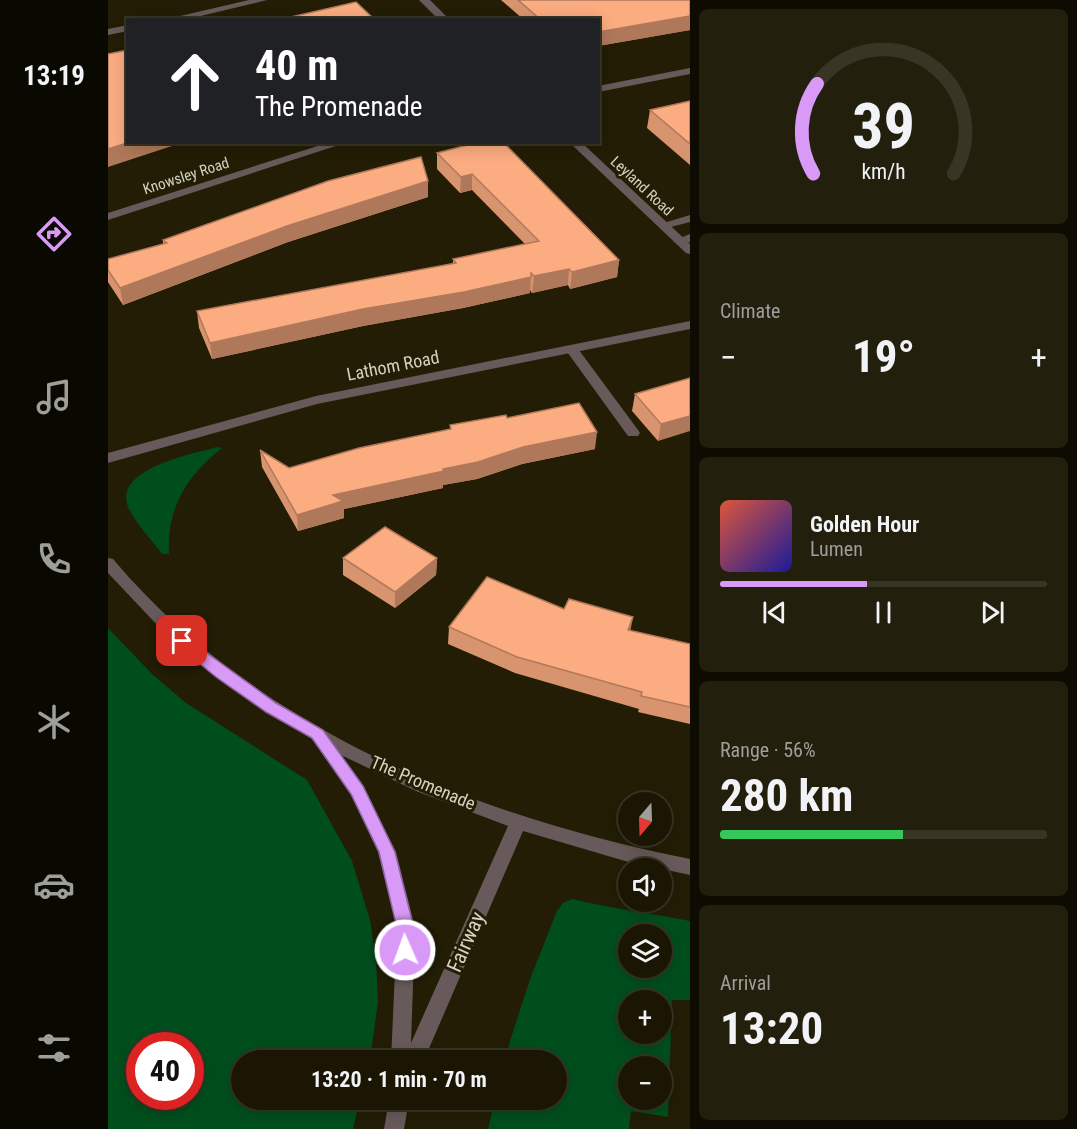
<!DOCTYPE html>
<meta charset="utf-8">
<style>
body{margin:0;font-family:"Roboto Condensed",sans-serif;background:#231f0d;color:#f1f3f6;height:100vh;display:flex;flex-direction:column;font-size:22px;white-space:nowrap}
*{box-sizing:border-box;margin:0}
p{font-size:20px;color:#9f9f9a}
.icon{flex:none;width:33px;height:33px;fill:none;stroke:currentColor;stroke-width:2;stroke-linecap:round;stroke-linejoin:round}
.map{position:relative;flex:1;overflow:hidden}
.side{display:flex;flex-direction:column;gap:9px;padding:9px;background:#0e0c02;width:387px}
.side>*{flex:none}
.guide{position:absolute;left:18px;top:18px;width:474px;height:126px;border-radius:0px;box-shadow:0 3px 15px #0003,0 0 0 2px #383525;background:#202124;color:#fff;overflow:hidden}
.needle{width:39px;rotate:199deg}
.buttons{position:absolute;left:510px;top:792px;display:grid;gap:12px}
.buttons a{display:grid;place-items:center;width:54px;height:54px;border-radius:50%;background:#1a1603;box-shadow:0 3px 15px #0003,0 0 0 2px #383525;font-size:30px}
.speed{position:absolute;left:18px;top:1032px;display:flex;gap:12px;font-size:30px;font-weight:700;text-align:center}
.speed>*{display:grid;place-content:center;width:78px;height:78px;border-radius:50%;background:#1a1603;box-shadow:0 3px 15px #0003,0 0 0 2px #383525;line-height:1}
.speed .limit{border:9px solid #d22;background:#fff;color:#111}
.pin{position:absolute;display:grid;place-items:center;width:51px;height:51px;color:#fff;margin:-26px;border-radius:12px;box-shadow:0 3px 9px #0006}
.me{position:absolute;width:66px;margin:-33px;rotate:358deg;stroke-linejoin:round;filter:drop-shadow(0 0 4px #0008)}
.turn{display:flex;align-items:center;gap:21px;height:126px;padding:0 30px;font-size:27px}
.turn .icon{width:78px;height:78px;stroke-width:2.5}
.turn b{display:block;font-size:42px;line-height:51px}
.big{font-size:45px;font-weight:700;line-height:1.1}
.side .widget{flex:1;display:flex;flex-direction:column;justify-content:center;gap:9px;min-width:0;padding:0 21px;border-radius:9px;background:#231f0d}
.side .dial{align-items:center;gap:0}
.dial svg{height:156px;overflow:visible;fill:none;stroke:#383525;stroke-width:7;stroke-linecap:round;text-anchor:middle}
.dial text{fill:#f1f3f6;stroke:none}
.song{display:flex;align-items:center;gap:18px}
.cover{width:72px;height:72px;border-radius:9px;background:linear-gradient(135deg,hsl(10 70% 55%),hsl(240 70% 35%))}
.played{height:6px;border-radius:3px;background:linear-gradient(90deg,#d99af7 45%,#383525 45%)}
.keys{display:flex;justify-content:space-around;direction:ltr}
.heat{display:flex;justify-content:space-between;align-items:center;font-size:33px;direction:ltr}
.charge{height:9px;border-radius:4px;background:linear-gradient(90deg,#34c759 56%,#383525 0)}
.trip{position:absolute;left:123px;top:1050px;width:336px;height:60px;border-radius:30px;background:#1a1603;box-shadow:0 3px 15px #0003,0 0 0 2px #383525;font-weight:700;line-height:60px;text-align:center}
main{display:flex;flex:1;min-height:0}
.dock{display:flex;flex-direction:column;width:108px;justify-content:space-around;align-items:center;background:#0a0901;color:#9f9f9a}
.dock .icon{width:42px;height:42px}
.dock .selected{color:#d99af7}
.dock b{font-size:27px;color:#f1f3f6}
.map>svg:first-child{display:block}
.green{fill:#014e1d;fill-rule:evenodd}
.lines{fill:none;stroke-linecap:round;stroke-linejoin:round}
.service{fill:#685a5a;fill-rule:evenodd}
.minor{fill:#685a5a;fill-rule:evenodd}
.tertiary{fill:#685a5a;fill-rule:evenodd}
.wall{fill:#d8946f}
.shaded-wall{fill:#b0785a}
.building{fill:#fbac81;stroke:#b0785a;stroke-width:1.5}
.route{fill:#d99af7;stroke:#8d64a1;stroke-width:1.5}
.labels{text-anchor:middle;stroke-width:6;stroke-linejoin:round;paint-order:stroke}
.far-street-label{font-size:15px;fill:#d5d2c3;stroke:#221d04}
.street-label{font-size:18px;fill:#d5d2c3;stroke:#221d04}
.near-street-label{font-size:21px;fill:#d5d2c3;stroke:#221d04}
</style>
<main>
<nav class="dock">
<b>13:19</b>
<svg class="icon selected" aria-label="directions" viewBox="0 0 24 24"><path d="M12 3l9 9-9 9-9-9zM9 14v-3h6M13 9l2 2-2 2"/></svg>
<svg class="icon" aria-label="music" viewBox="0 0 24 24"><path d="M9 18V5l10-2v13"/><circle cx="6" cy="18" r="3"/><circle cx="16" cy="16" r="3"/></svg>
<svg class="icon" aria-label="phone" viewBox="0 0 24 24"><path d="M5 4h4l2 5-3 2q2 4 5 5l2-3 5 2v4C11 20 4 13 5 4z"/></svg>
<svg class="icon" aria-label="climate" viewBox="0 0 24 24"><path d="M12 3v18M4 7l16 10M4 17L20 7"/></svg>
<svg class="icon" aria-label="car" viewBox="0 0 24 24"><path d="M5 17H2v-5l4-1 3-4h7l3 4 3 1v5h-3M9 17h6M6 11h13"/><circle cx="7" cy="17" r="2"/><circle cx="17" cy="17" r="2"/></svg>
<svg class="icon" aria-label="filters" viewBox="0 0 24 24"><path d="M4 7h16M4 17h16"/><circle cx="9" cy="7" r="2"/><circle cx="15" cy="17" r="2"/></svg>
</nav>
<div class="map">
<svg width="582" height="1129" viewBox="0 0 582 1129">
<rect width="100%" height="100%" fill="#221d04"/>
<g class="green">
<path d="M 109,447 L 114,448 C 78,477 59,507 61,554 L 54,554 C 44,540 29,525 21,509 C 2,469 85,454 109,447 Z"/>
<path d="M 0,628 L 44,674 L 78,703 L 199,780 L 244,861 L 262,920 L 268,959 L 270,1002 L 262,1060 L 134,1060 L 134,1100 L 252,1100 L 245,1129 L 0,1129 ZM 32,1046 L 82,1046 L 82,1096 L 32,1096 Z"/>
<path d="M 465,899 C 504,909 543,913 582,921 L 582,1000 L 564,1000 L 560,1117 L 523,1111 L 521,1129 L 380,1129 L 387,1100 L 448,1100 L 448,1060 L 396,1060 L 422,979 L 449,911 L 455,903 ZM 554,934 L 554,968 L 520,968 L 520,934 ZM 554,1000 L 554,1034 L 520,1034 L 520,1000 ZM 520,1066 L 554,1066 L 554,1100 L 520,1100 Z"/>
</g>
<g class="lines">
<g class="service">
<path d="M 582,215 L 582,222 L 555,229 L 549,225 Z"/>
<path d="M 582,234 L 582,242 L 571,245 L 565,241 Z"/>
<path d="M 463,345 L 468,346 L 530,430 L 532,433 L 530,436 L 520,436 L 457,349 Z"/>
</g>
<g class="minor">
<path d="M 141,0 L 159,0 L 76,20 L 55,20 Z"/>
<path d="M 311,0 L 322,0 L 342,20 L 331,20 Z"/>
<path d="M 20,25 L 20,31 L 0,35 L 0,29 Z"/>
<path d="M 582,68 L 582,74 L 490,92 L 490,86 Z"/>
<path d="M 222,142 L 240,142 L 0,220 L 0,213 Z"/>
<path d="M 461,142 L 473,142 L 582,244 L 582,254 L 578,253 Z"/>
<path d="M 582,321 L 582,329 L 209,404 L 0,463 L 0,453 L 208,396 Z"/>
</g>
<g class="tertiary">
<path d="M 0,558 L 5,559 C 150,731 368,816 582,859 L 582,875 L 517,861 L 415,831 L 316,1060 L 283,1060 L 289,928 L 270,852 L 243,795 L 204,739 L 121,687 L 69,646 L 0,573 ZM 233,755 L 308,791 L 400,826 L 303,1043 L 307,928 L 288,852 L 255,786 Z"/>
<path d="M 281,1100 L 301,1100 L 296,1129 L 276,1129 Z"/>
</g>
</g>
<g class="wall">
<path d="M 393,0 L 582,0 L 582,30 L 490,46 L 490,20 L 416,20 Z"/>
<path d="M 582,101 L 582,165 L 539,128 L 542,110 Z"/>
<path d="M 329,153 L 511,260 L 509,277 L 462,289 L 460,285 L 424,293 L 422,290 L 422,293 L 355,308 L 255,326 L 104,359 L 91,328 L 89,311 L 345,264 L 345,259 L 417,244 L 364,190 L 352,193 L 329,169 Z"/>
<path d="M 320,181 L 320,197 L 180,242 L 15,305 L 0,282 L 0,259 L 55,244 L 55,240 Z"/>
<path d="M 582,378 L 550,441 L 524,411 L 527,394 Z"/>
<path d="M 399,418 L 487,449 L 414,464 L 369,479 L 335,485 L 335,488 L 236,509 L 236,518 L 190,531 L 154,467 L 152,450 L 181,468 L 342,429 L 342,425 Z"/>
<path d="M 235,558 L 329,558 L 328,575 L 287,608 L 235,575 Z"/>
<path d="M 456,609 L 523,631 L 582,644 L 582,724 L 530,712 L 531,709 L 407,673 L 340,644 L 341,627 Z"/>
</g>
<g class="shaded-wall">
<path d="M 582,16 L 582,30 L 490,46 L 490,32 Z"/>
<path d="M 22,142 L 76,142 L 0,167 L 0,149 Z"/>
<path d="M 364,174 L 364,190 L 352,193 L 353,177 Z"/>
<path d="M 320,181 L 320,197 L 180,242 L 15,305 L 12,288 L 179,226 Z"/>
<path d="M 511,260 L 509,277 L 462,289 L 464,272 Z"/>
<path d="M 461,269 L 460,285 L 424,293 L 426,276 Z"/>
<path d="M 423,277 L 422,293 L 355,308 L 255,326 L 104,359 L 102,343 L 255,309 Z"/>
<path d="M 582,416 L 582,431 L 550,441 L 553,424 Z"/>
<path d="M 489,432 L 487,449 L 414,464 L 369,479 L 335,485 L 335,488 L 236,509 L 236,518 L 190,531 L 189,515 L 225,495 L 335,469 L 415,447 Z"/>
<path d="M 329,558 L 328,575 L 287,608 L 287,592 Z"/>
<path d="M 525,617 L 522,633 L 520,630 Z"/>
</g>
<g class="building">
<path d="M 410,0 L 582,0 L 582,16 L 490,32 L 490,20 L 433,20 Z"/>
<path d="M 248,2 L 267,20 L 170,20 Z"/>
<path d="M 20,50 L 20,142 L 22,142 L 0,149 L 0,54 Z"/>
<path d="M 582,101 L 582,144 L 542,110 Z"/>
<path d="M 371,142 L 395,142 L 511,260 L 464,272 L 461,269 L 426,276 L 423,273 L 423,277 L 356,292 L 255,309 L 102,343 L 89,311 L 348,263 L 345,259 L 431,241 L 364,174 L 353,177 L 329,153 Z"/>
<path d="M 313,157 L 320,181 L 179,226 L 12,288 L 0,270 L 0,259 L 59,243 L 55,240 L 220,181 Z"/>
<path d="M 582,378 L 582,416 L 553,424 L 527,394 Z"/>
<path d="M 471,403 L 489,432 L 415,447 L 370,462 L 335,469 L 336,471 L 225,495 L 235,501 L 189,515 L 152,450 L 181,468 L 251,448 L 343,429 L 342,425 L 398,415 L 399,418 Z"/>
<path d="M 277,527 L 329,558 L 287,592 L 235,558 Z"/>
<path d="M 379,577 L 456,609 L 461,599 L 525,617 L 520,630 L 582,644 L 582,707 L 533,696 L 534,692 L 409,657 L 341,627 Z"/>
</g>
<path class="route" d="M 74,635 L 168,703 L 215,730 L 255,786 L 287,852 L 306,928 L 303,955 L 297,957 L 291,955 L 288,950 L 289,928 L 271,852 L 243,794 L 204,738 L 158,712 L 108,677 L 69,645 L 69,637 Z"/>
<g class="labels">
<g class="far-street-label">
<text transform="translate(78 176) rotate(-18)" y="5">Knowsley Road</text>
<text transform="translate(534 186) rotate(43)" y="5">Leyland Road</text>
</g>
<g class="street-label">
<text transform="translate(285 366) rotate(-11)" y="6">Lathom Road</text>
<text transform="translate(315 783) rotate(23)" y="6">The Promenade</text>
</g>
<g class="near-street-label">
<text transform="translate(358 942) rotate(-66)" y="7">Fairway</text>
</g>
</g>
</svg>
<div class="buttons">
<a><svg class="needle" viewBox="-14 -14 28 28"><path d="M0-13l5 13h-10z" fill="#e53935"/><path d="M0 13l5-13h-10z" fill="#9f9f9a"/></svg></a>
<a><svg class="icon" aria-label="sound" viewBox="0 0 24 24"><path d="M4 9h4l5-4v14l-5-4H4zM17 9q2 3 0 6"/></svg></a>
<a><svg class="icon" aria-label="layers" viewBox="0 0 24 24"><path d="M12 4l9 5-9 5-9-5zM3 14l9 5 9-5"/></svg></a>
<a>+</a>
<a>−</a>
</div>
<div class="speed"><div class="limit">40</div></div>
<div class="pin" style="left:74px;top:641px;background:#d93025"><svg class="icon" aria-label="arrive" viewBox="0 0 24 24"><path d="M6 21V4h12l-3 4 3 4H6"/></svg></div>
<svg class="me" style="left:297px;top:950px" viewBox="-20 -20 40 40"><circle r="17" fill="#d99af7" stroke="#fff" stroke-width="3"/><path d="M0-11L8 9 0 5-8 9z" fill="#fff"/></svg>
<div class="trip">13:20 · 1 min · 70 m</div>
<div class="guide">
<div class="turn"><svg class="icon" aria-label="ahead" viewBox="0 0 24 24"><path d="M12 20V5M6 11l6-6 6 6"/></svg><div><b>40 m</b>The Promenade</div></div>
</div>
</div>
<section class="side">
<div class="widget dial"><svg viewBox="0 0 100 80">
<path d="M14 69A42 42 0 1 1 86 69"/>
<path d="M14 69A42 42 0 0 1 16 23" stroke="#d99af7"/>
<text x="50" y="56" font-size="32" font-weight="700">39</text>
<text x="50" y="72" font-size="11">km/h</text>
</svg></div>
<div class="widget"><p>Climate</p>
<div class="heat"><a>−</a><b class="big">19°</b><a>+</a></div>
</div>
<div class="widget">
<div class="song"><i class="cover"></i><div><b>Golden Hour</b><p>Lumen</p></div></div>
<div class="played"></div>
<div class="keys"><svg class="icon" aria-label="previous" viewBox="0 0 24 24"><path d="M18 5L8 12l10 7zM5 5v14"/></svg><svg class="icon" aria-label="pause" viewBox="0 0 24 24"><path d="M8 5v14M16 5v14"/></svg><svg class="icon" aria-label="next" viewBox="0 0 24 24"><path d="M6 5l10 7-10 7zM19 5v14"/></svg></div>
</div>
<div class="widget"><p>Range · 56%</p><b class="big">280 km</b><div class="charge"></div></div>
<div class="widget"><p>Arrival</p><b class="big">13:20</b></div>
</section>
</main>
